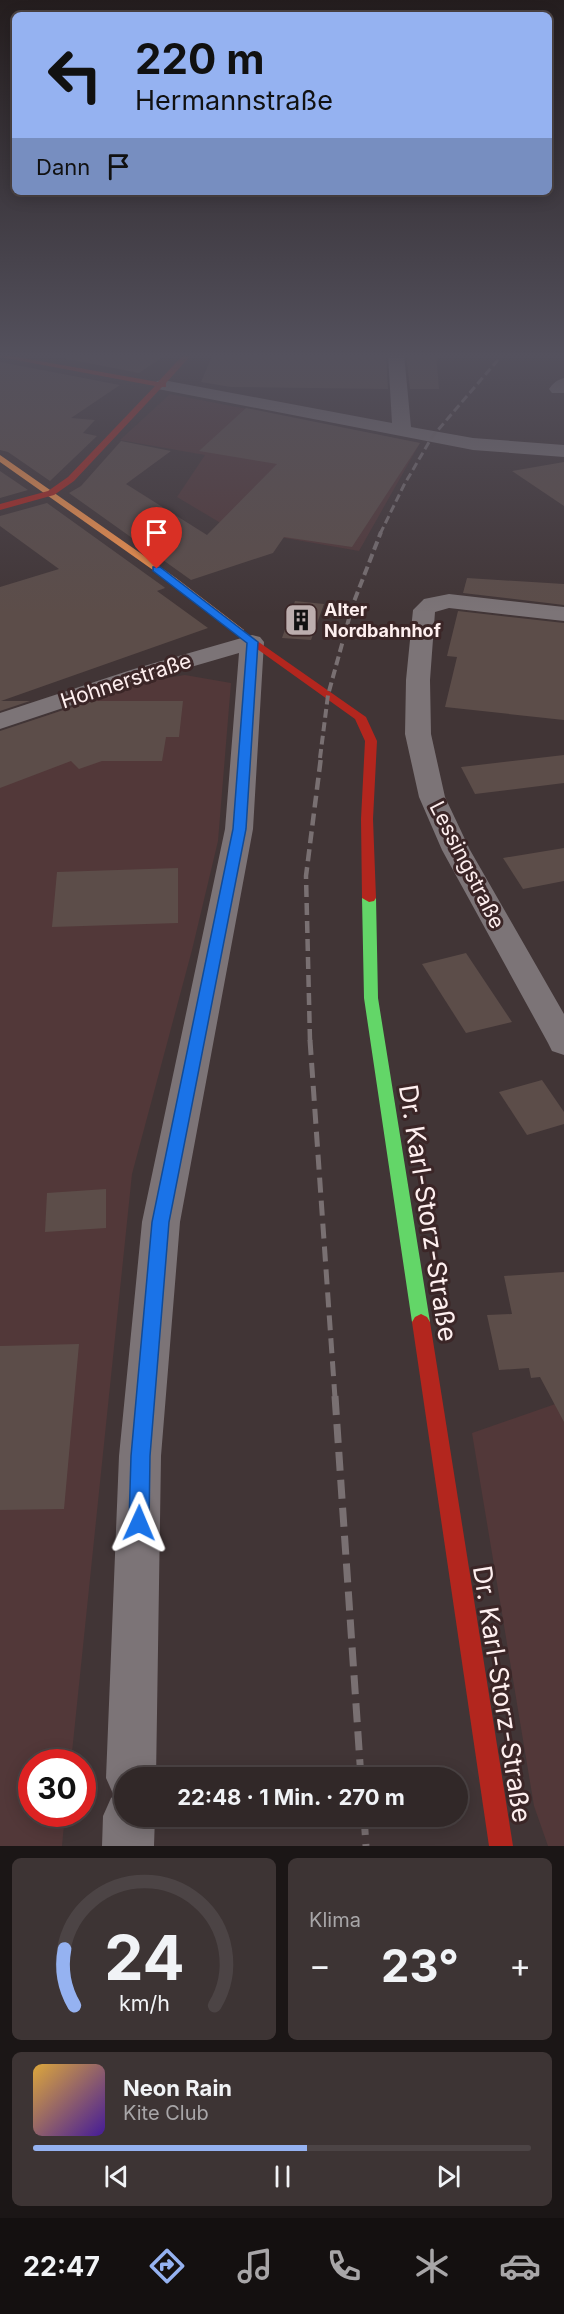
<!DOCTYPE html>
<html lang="de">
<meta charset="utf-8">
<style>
body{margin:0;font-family:Inter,sans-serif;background:#3d3434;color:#f1f3f6;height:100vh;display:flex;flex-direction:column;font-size:22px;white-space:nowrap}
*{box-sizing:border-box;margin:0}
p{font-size:20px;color:#a8a6a8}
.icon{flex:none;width:33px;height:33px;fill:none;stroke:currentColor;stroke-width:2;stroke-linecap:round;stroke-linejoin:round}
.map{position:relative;height:1846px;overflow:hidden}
.side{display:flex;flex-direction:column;gap:12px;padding:12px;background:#1b1616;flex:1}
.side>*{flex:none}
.top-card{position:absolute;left:12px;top:12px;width:540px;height:183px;border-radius:9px;box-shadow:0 3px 15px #0003,0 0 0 2px #4c4445;background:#95b2f1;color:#111;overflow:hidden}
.speed{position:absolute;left:18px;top:1749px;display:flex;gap:12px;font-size:30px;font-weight:700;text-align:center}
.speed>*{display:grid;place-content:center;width:78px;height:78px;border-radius:50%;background:#312828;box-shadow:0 3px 15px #0003,0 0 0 2px #4c4445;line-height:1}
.speed .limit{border:9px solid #d22;background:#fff;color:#111}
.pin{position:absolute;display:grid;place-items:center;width:51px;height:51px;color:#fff;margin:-62px -26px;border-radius:50% 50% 50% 0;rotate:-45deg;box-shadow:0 0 6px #0007}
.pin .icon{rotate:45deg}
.me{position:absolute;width:66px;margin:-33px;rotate:1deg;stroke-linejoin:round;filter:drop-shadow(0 0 4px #0008)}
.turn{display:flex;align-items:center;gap:21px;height:126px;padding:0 24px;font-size:27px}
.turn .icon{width:78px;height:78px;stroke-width:2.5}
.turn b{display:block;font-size:42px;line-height:51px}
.then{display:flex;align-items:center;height:57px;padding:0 24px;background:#0003;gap:12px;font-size:22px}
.big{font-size:45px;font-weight:700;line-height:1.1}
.side .card{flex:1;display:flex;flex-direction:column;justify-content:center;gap:9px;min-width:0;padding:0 21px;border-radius:9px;background:#3d3434}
.side .dial{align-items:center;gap:0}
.dial svg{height:156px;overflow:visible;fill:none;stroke:#4c4445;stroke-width:7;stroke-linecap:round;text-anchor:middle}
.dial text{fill:#f1f3f6;stroke:none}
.song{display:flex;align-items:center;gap:18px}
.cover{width:72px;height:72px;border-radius:9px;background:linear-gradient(135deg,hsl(40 70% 55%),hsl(260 70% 35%))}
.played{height:6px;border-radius:3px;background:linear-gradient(90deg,#95b2f1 55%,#4c4445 55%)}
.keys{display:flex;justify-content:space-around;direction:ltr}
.heat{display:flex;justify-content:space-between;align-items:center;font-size:33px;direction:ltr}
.side .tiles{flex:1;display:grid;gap:12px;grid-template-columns:1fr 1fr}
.card:last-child{grid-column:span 2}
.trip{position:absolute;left:114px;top:1767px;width:354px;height:60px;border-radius:30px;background:#312828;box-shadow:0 3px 15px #0003,0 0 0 2px #4c4445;font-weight:700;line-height:60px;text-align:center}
.tabs{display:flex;height:96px;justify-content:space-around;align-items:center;background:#141010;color:#a8a6a8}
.tabs .icon{width:42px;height:42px}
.tabs .selected{color:#95b2f1}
.tabs b{font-size:27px;color:#f1f3f6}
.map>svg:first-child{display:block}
.built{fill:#523839}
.building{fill:#5c4d49}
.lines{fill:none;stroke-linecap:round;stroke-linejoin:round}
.street{fill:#7c7477;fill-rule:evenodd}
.fast{fill:#63d668;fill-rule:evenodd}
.slow{fill:#ff974d;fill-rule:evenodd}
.jam{fill:#b3261e;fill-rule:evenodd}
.rail-far4{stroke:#797072;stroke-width:3;stroke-dasharray:8 4;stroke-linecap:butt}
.rail-far3{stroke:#797072;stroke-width:4;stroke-dasharray:9 4.5;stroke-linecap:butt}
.rail-far2{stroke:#797072;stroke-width:4.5;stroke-dasharray:12 6;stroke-linecap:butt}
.rail-far1{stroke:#797072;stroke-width:5;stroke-dasharray:15 8;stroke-linecap:butt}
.rail{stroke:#797072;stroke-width:7;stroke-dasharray:19 9;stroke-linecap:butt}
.route{fill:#1a73e8;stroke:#114b97;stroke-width:1.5}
.labels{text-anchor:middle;stroke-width:6;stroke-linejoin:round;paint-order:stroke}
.far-poi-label{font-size:18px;font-weight:bold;fill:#feefef;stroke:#3b2627;text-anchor:start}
.street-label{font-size:21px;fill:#feefef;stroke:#3b2627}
.near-street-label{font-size:26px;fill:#feefef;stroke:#3b2627}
</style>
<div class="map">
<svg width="564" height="1846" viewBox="0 0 564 1846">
<rect width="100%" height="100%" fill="#413536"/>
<g class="built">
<path d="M 170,394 L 420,443 L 359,551 L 229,528 L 177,497 L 205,455 L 120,440 Z"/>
<path d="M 185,675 L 231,683 L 218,841 L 192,950 L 132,1174 L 71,1762 L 32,1762 L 32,1814 L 65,1814 L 62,1846 L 0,1846 L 0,732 L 143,682 Z"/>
<path d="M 564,1401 L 564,1846 L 548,1846 L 534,1806 L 472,1433 Z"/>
</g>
<g class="building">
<path d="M 42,354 L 167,354 L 139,373 Z"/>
<path d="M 213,354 L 386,354 L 388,389 L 231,387 L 201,382 Z"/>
<path d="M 406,354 L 436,354 L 439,389 L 410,389 Z"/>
<path d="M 0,362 L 120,385 L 71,418 L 95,420 L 83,433 L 97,436 L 50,481 L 8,452 L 0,450 Z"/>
<path d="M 246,408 L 420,443 L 352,547 L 284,537 L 273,553 L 191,580 L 69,493 L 81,486 L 121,441 L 171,451 L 126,484 L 207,535 L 277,464 L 199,451 Z"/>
<path d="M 564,462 L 564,506 L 512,471 Z"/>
<path d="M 0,471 L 28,490 L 0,498 Z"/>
<path d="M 47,503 L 164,587 L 165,588 L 157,591 L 208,628 L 1,701 L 30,701 L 0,711 L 0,587 L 59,569 L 0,526 L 0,516 Z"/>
<path d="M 467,578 L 564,584 L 564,605 L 463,593 Z"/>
<path d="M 295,601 L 324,604 L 311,640 L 282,638 Z"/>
<path d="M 458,611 L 564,623 L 564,720 L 445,707 L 457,657 L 447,656 Z"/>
<path d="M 91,701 L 183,701 L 179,737 L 166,737 L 162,761 L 102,761 L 79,769 L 71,761 L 0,788 L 0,731 Z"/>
<path d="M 564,755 L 564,783 L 475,794 L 461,767 Z"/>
<path d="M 564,848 L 564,881 L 523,889 L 503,858 Z"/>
<path d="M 178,868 L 178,923 L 52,927 L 57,872 Z"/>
<path d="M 466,953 L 512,1022 L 466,1033 L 422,964 Z"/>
<path d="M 542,1080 L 564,1112 L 564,1124 L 527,1135 L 499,1092 Z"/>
<path d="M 106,1189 L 106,1228 L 45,1232 L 47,1193 Z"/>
<path d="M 564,1272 L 564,1422 L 540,1377 L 531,1378 L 529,1368 L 499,1370 L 487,1315 L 512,1314 L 504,1276 Z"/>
<path d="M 79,1344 L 64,1509 L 0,1510 L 0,1346 Z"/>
</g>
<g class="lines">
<g class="street">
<path d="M 388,354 L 404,354 L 411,427 L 473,438 L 564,445 L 564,457 L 473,450 L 163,390 L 157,389 L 154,385 L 157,381 L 163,380 L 392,423 Z"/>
<path d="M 564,378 L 564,393 L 552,393 L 549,389 C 553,383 557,380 564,378 Z"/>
<path d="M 449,594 L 564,607 L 564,621 L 449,608 L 435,612 L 430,680 L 431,734 L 445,797 L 470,850 L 564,1014 L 564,1055 L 552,1051 L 548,1043 L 442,850 L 419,797 L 405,734 L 406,680 L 413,610 L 424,599 Z"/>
<path d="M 252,635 L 260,637 L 264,642 L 253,829 L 180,1222 L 161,1456 L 156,1778 L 124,1778 L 124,1816 L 155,1816 L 154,1846 L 102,1846 L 103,1816 L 111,1798 L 114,1796 L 106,1778 L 119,1456 L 142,1222 L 225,829 L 239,653 L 153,678 L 0,729 L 0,713 L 137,668 Z"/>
</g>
<path class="fast" d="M 369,894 L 376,898 L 378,998 L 430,1322 L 427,1327 L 421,1330 L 415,1327 L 412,1322 L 364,998 L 362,898 Z"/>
<path class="slow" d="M 0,455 L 176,578 L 244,630 L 244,634 L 236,634 L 170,582 L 0,462 Z"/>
<g class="jam">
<path d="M 0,354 L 158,382 L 184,354 L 192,354 L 166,383 L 166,387 L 162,387 L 74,481 L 54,495 L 0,510 L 0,504 L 48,491 L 68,477 L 155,386 L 0,357 Z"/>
<path d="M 240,629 L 366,717 L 377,741 L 373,819 L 376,898 L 374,901 L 369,902 L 362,898 L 361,819 L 365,741 L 355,719 L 236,634 L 236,630 Z"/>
<path d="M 421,1314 L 427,1317 L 430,1322 L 513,1846 L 489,1846 L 412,1322 L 415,1317 Z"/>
</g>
<path class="rail-far4" d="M 380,534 L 404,485 L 432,437 L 503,354"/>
<path class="rail-far3" d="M 320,758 L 328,695 L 353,604 L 381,532"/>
<path class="rail-far2" d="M 310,1041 L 306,876 L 321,757"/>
<path class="rail-far1" d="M 310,1040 L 335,1398"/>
<g class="rail">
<path d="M 335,1396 L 361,1778"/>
<path d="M 364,1816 L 366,1846"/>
</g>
</g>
<linearGradient id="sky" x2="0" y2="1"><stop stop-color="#241d1e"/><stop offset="0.58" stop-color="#54515d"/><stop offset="1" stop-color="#54515d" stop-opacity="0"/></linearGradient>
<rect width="564" height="613" fill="url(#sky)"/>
<path class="route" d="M 153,567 L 160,567 L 258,642 L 246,829 L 169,1222 L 150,1456 L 149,1523 L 146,1530 L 139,1533 L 132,1530 L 129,1523 L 131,1456 L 152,1222 L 233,829 L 247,643 L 153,571 Z"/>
<defs>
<g id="building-square" transform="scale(1.725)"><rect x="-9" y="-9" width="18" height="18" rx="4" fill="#bcaeae" stroke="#3b2627"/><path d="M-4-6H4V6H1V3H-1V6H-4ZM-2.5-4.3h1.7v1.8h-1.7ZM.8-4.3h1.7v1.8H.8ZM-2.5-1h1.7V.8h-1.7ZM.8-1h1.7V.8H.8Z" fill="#111"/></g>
</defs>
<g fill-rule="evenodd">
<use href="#building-square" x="301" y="620"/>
</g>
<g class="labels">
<g class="far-poi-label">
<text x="324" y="616">Alter<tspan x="324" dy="21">Nordbahnhof</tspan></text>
</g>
<g class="street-label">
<text transform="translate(126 681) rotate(-18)" y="7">Hohnerstraße</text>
<text transform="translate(467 865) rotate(63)" y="7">Lessingstraße</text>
</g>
<g class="near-street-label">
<text transform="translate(428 1213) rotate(81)" y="9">Dr. Karl-Storz-Straße</text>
<text transform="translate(502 1694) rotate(81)" y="9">Dr. Karl-Storz-Straße</text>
</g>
</g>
</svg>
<div class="speed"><div class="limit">30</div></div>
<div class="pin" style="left:157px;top:569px;background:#d93025"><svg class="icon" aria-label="arrive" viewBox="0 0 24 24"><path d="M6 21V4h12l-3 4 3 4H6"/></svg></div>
<svg class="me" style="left:139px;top:1523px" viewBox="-20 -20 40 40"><path d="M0-17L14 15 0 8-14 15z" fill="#1a73e8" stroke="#fff" stroke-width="4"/></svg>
<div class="trip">22:48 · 1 Min. · 270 m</div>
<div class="top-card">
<div class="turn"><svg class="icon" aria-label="left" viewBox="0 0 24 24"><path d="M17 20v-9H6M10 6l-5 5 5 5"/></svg><div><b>220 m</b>Hermannstraße</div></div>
<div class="then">Dann<svg class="icon" aria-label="arrive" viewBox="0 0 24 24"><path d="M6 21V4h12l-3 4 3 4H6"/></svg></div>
</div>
</div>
<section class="side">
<div class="tiles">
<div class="card dial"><svg viewBox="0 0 100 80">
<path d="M14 69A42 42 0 1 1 86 69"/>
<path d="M14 69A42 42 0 0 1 9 40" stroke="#95b2f1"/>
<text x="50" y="56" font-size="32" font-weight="700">24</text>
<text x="50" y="72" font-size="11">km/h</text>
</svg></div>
<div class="card"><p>Klima</p>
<div class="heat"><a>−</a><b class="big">23°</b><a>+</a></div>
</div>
<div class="card">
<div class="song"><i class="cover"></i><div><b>Neon Rain</b><p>Kite Club</p></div></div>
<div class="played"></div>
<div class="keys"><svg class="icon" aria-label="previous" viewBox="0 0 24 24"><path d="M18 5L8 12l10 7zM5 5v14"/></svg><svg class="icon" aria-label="pause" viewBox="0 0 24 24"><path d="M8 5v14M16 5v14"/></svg><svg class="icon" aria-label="next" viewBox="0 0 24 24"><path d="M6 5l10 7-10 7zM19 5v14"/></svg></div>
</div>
</div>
</section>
<nav class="tabs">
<b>22:47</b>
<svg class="icon selected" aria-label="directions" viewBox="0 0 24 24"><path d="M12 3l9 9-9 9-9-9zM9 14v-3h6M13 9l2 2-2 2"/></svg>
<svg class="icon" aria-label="music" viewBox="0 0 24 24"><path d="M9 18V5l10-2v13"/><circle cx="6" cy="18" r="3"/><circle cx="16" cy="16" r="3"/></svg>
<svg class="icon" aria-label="phone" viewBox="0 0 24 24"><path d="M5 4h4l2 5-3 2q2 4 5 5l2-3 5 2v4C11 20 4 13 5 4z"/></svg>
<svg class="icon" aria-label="climate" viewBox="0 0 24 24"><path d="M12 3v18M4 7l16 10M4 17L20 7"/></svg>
<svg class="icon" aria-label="car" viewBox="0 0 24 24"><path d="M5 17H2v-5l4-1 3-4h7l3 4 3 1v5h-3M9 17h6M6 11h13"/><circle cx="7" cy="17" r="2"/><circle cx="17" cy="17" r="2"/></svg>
</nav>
